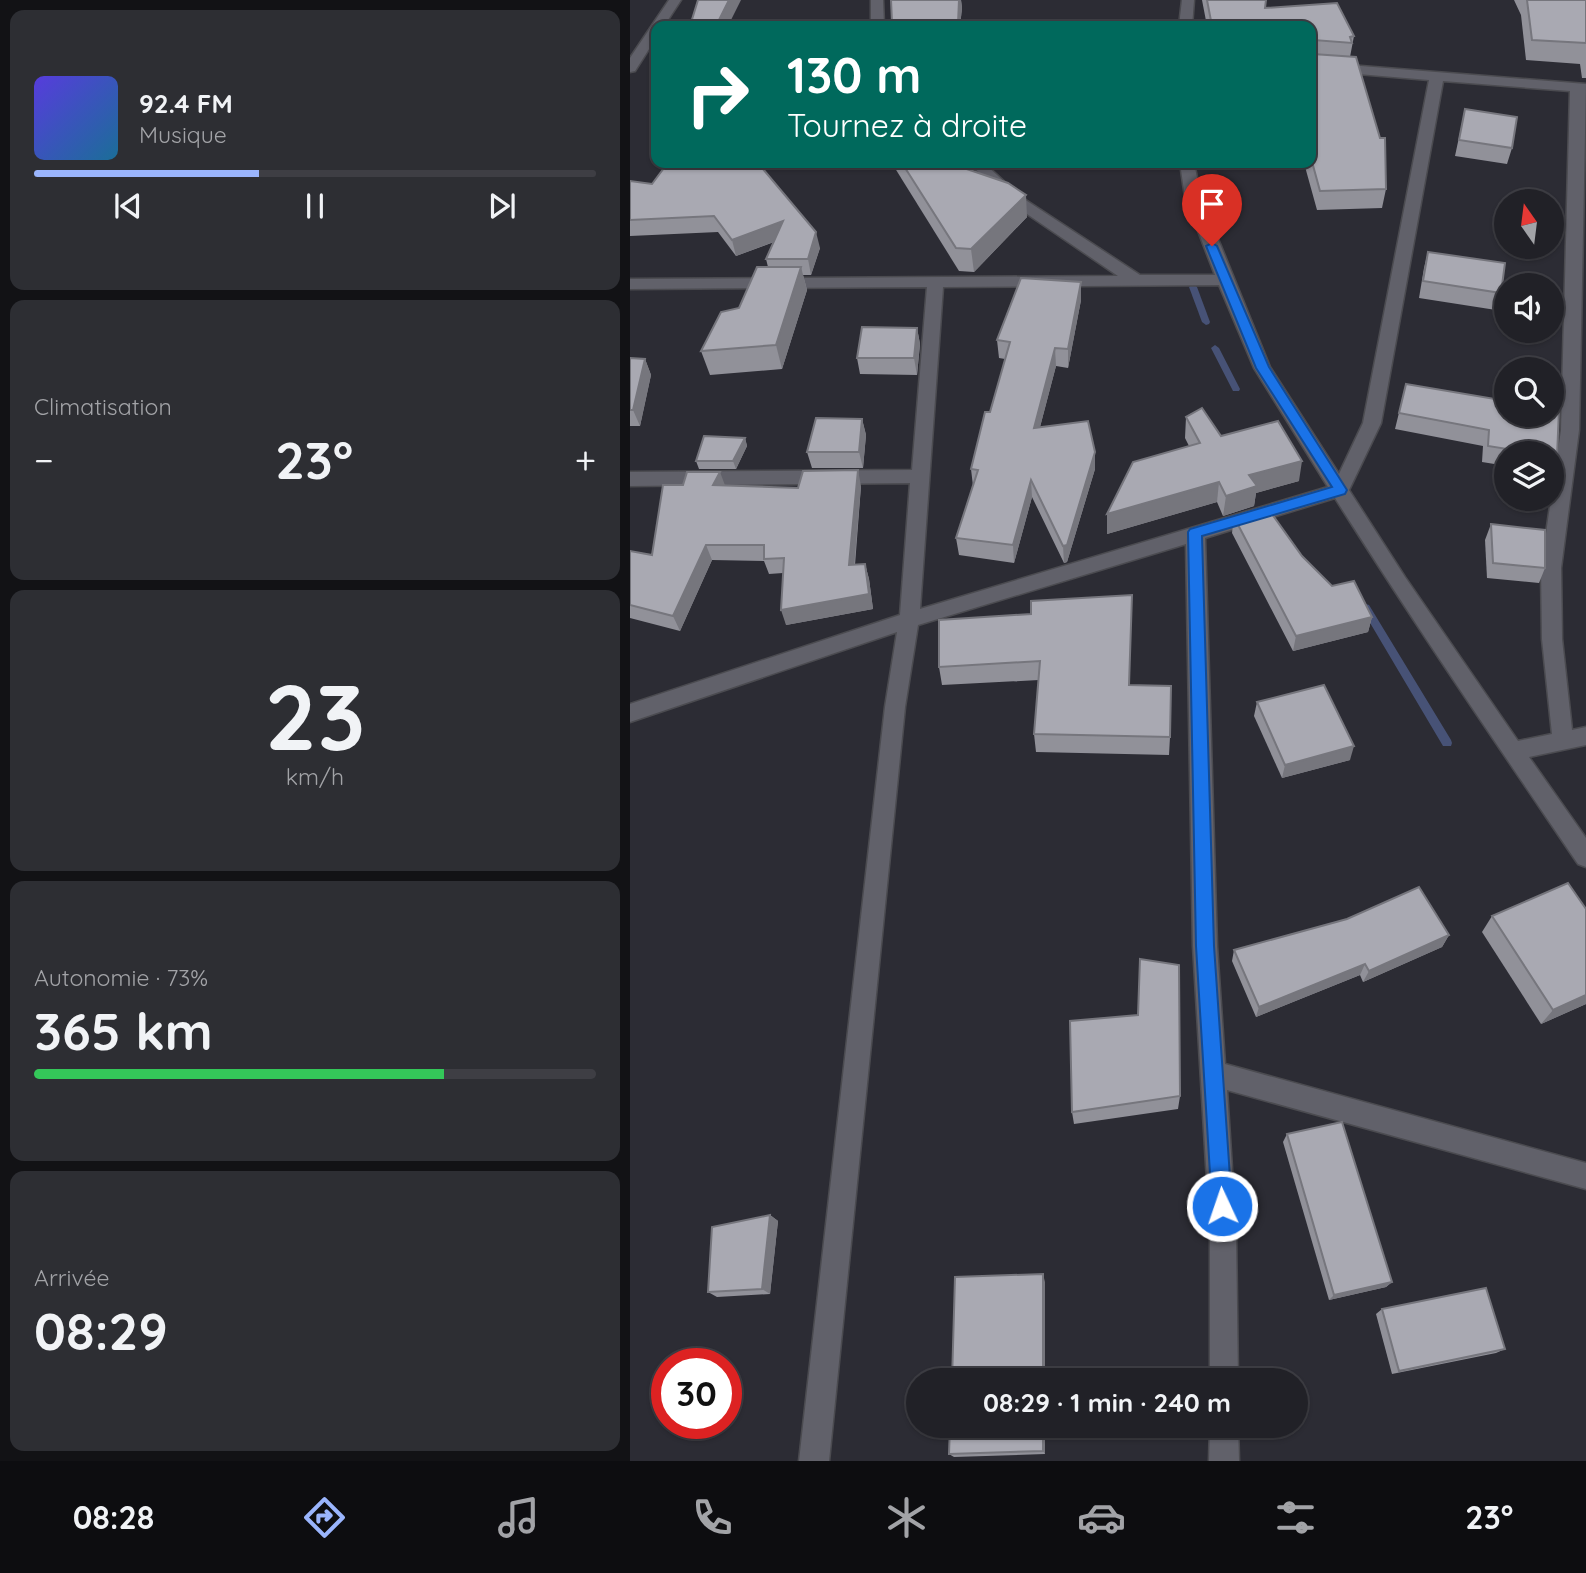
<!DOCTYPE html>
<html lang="fr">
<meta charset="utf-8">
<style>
body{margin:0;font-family:Quicksand,sans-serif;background:#2d2e33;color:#f1f3f6;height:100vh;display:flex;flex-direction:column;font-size:26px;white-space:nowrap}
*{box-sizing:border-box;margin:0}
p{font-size:23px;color:#a2a3a7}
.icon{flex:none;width:38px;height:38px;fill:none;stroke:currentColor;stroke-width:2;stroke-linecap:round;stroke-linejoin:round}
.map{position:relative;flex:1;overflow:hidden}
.details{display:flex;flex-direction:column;gap:10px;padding:10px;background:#121215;width:630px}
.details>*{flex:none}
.banner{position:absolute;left:21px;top:21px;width:665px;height:147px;border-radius:14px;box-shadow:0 2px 5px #0004,0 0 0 2px #3e3e44;background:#00695c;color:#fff;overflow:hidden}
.needle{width:46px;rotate:346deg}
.fabs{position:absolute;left:864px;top:189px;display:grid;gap:14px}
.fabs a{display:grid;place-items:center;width:70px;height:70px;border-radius:50%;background:#212127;box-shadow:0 2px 5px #0004,0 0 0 2px #3e3e44;font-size:35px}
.speed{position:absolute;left:21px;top:1348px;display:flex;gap:14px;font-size:35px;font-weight:700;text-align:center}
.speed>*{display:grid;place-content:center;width:91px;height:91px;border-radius:50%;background:#212127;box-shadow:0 2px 5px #0004,0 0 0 2px #3e3e44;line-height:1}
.speed .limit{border:10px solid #d22;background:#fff;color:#111}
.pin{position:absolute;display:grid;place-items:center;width:60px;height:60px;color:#fff;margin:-72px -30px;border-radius:50% 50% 50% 0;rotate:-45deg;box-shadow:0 0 7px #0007}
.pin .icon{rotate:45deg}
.me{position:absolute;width:77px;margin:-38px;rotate:357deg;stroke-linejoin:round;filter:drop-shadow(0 0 5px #0008)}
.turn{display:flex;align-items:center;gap:24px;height:147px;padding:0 21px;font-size:32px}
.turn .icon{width:91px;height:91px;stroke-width:2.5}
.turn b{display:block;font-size:49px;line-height:60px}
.big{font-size:52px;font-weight:700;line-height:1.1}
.details .card{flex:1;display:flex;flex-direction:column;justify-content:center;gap:10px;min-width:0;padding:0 24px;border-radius:14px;background:#2d2e33}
.details .dial{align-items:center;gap:0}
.dial b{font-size:91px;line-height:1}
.song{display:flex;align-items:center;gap:21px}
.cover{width:84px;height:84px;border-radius:10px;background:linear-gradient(135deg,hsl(250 70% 55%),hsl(200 70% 35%))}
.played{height:7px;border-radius:4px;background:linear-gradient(90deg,#9ab5fd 40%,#3e3e44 40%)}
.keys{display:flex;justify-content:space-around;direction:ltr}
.heat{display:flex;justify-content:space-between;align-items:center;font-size:38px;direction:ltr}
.charge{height:10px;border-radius:5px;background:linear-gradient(90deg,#34c759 73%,#3e3e44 0)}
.trip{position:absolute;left:276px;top:1368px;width:402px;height:70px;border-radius:35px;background:#212127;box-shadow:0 2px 5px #0004,0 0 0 2px #3e3e44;font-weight:700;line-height:70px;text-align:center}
.menu{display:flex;height:112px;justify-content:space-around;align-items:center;background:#0d0d10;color:#a2a3a7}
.menu .icon{width:49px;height:49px}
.menu .active{color:#9ab5fd}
.menu b{font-size:32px;color:#f1f3f6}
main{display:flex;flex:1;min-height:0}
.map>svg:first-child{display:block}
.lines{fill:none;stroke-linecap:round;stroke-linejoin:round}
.stream{fill:#475276;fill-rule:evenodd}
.street-casing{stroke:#4b4b50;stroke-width:3}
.street{fill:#61616a;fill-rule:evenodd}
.wall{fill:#919199}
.shaded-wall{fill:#76767d}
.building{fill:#a9a9b2;stroke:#76767d;stroke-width:2}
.route{fill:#1a73e8;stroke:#114b97;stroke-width:2}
</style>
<main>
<section class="details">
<div class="card">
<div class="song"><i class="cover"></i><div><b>92.4 FM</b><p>Musique</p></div></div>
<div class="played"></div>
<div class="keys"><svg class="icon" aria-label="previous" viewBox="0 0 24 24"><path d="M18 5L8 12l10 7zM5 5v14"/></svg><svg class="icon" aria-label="pause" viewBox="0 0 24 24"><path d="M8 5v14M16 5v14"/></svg><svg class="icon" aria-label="next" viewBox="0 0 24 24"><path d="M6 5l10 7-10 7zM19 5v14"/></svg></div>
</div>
<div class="card"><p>Climatisation</p>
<div class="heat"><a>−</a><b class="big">23°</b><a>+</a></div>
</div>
<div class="card dial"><b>23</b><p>km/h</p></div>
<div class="card"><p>Autonomie · 73%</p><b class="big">365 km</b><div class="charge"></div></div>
<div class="card"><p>Arrivée</p><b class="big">08:29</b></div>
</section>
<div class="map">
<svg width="956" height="1461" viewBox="0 0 956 1461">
<rect width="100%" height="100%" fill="#2c2c34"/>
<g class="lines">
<g class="stream">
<path d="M 529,163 L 535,163 L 537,167 L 530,169 Z"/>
<path d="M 563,284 L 567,287 L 580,322 L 579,324 L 576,325 L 572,322 L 559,287 Z"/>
<path d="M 585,345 L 589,348 L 610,389 L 609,391 L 603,391 L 602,389 L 581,348 Z"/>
<path d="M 736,604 L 739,605 L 821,740 L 822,743 L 821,746 L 813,746 L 733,611 L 731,608 Z"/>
</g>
<g class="street-casing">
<g id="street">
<path d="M 39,0 L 51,0 L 34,26 L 26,26 L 26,38 L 5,71 L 0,72 L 0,58 Z"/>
<path d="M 241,0 L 253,0 L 254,26 L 241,26 Z"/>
<path d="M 552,0 L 564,0 L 562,26 L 549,26 Z"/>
<path d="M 681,62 L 956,84 L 949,430 L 931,568 L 932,639 L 942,730 L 956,727 L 956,745 L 899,757 L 956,838 L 956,867 L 948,864 C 866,743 783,622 705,498 L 575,538 L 587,946 L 595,1064 L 956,1163 L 956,1189 L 597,1090 L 606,1232 L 608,1381 L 580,1381 L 580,1232 L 563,946 L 556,544 L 288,625 L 275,707 L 199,1461 L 169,1461 L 255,707 L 267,632 L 0,722 L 0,704 L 270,615 L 280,483 L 0,486 L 0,472 L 282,470 L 297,287 L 0,289 L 0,279 L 488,276 L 381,203 L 339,163 L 354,163 L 391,197 L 510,275 L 585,275 L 555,197 L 550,163 L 564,163 L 571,197 L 640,367 L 709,474 L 733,423 L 799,80 L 681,70 ZM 813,81 L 940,91 L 931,430 L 911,568 L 912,639 L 922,734 L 888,741 L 775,577 L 719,490 L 751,423 ZM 589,285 L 624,368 L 698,487 L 290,609 L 313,287 Z"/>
<path d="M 580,1426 L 608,1426 L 609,1461 L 579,1461 Z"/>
</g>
</g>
<use href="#street" class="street"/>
</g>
<g class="wall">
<path d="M 261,0 L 331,0 L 332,8 L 330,26 L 262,26 Z"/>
<path d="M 572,0 L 636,0 L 635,8 L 724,36 L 720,57 L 750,138 L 756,189 L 752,208 L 687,210 L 674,163 L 681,163 L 681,26 L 577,26 Z"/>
<path d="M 884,0 L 956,0 L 956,78 L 952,78 L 950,64 L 896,60 L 891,15 Z"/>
<path d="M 835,109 L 882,148 L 877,164 L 825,156 Z"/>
<path d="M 263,163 L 319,163 L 397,217 L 344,272 L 329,271 L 263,165 Z"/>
<path d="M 0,181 L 190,248 L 181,275 L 173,275 L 177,290 L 152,369 L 80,375 L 71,351 L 109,308 L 138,267 L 136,259 L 144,242 L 106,256 L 88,232 L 0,236 Z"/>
<path d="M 798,252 L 871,293 L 866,310 L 789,298 L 794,268 Z"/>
<path d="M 451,282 L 451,300 L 438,368 L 426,366 L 410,427 L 465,452 L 465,469 L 437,562 L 434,563 L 402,497 L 384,563 L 329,555 L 326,538 L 343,486 L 341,469 L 360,412 L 375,359 L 369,358 L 367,340 Z"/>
<path d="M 287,328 L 290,344 L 287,375 L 230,374 L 227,358 Z"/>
<path d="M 0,358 L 15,359 L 21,375 L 10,426 L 0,426 Z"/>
<path d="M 776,384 L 877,401 L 877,415 L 922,415 L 922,408 L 929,409 L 927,457 L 922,468 L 922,453 L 877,453 L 877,466 L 852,462 L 853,446 L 765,429 Z"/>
<path d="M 556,417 L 591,436 L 669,481 L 626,493 L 624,506 L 593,516 L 587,502 L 477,534 L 477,514 L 559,446 L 555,438 Z"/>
<path d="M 232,419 L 236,435 L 233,468 L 182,468 L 177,452 Z"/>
<path d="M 115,438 L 117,446 L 106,469 L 69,469 L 66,461 Z"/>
<path d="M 95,485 L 168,488 L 231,486 L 225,565 L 235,564 L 239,579 L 243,609 L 156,625 L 153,573 L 139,574 L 134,561 L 82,560 L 50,631 L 0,618 L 0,551 L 22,555 Z"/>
<path d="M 604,517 L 672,556 L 702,586 L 742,617 L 738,632 L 663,651 L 602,533 Z"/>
<path d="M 861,524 L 915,568 L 909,583 L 857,578 L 855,540 Z"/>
<path d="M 309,620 L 499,685 L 540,737 L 539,755 L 406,752 L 404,734 L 409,680 L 312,685 L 309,667 Z"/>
<path d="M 627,702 L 720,760 L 652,778 L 624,716 Z"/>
<path d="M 956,909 L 956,1004 L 911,1024 L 852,932 L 862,916 Z"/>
<path d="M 819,935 L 812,947 L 733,982 L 730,975 L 626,1017 L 602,961 L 604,950 Z"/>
<path d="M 550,1096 L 548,1109 L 444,1124 L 442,1112 Z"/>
<path d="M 657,1134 L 762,1282 L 756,1287 L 699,1300 L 653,1142 Z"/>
<path d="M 140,1215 L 148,1221 L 140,1294 L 87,1297 L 78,1292 Z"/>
<path d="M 752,1309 L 875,1349 L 866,1353 L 762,1374 L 746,1314 Z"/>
<path d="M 320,1426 L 415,1426 L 415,1454 L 324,1457 L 319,1454 Z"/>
</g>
<g class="shaded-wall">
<path d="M 99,0 L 111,0 L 98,26 L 86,26 Z"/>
<path d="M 329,0 L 331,0 L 332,8 L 330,26 L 328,26 Z"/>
<path d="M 396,195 L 397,217 L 344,272 L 341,249 Z"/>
<path d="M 153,221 L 157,237 L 106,256 L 102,240 Z"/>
<path d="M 186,232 L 190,248 L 181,275 L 178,259 Z"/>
<path d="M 171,267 L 177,290 L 152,369 L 146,345 Z"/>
<path d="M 451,282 L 451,300 L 438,368 L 438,349 Z"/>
<path d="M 287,328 L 290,344 L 287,375 L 284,358 Z"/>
<path d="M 425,348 L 426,366 L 405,446 L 404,428 Z"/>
<path d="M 15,359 L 21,375 L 10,426 L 3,410 Z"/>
<path d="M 232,419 L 236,435 L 233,468 L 229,452 Z"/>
<path d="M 115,438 L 117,446 L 106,469 L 103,461 Z"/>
<path d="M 465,452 L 465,469 L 437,562 L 434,563 L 433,546 Z"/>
<path d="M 672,461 L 669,481 L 626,493 L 624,506 L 593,516 L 596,496 L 619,475 Z"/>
<path d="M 228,470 L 231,486 L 223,580 L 219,565 Z"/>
<path d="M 90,472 L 96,488 L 83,485 Z"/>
<path d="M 401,480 L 402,497 L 384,563 L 383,545 Z"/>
<path d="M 589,482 L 587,502 L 477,534 L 477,514 Z"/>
<path d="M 76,545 L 82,560 L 50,631 L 43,616 Z"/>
<path d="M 235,564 L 239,579 L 243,609 L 156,625 L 151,610 Z"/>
<path d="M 742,617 L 738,632 L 663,651 L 666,636 Z"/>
<path d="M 724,746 L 720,760 L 652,778 L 655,765 Z"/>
<path d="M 819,935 L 812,947 L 733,982 L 739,971 Z"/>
<path d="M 735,964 L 730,975 L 626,1017 L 629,1007 Z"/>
<path d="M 956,995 L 956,1004 L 911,1024 L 923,1010 Z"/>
<path d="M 140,1215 L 148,1221 L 140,1294 L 132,1289 Z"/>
<path d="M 413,1274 L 415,1282 L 415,1381 L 413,1381 Z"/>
<path d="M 762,1282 L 756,1287 L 699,1300 L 704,1295 Z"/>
<path d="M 413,1426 L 415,1426 L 415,1454 L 413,1451 Z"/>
</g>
<g class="building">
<path d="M 68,0 L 99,0 L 86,26 L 60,26 Z"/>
<path d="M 261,0 L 329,0 L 328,24 L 262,22 Z"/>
<path d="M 577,0 L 636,0 L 635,8 L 707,3 L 724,36 L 720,37 L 722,43 L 684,40 L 681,51 L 683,54 L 726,57 L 750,138 L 755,138 L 756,189 L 690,191 L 681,158 L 681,26 L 582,26 Z"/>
<path d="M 897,0 L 956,0 L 956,43 L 902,40 Z"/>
<path d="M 835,109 L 887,117 L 882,148 L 829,140 Z"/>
<path d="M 272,163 L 319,163 L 378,183 L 396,195 L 341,249 L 326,248 Z"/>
<path d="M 37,164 L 133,169 L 186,232 L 178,259 L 136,259 L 153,221 L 102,240 L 84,216 L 0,220 L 0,181 L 22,184 Z"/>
<path d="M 798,252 L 875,263 L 871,293 L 793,281 Z"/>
<path d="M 127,267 L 171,267 L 146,345 L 71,351 L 91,312 L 109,308 Z"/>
<path d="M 391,278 L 451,282 L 438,349 L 425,348 L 404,428 L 458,421 L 465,452 L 437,545 L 433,546 L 401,480 L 383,545 L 326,538 L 348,470 L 341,469 L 355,412 L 360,412 L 380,342 L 367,340 Z"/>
<path d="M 232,327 L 287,328 L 284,358 L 227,358 Z"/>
<path d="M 0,358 L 15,359 L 3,410 L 0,410 Z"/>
<path d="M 776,384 L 877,401 L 877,415 L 922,415 L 922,408 L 929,409 L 927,457 L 922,456 L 922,453 L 903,453 L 858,446 L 859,430 L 769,413 Z"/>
<path d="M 572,408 L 591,436 L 648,421 L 672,461 L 619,475 L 627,486 L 596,496 L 589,482 L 477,514 L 503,462 L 570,443 L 556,417 Z"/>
<path d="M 186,418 L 232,419 L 229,452 L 177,452 Z"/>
<path d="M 74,436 L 115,438 L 103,461 L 66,461 Z"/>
<path d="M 228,470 L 219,565 L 235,564 L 239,594 L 151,610 L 154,558 L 134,559 L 134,545 L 76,545 L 43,616 L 0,605 L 0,551 L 22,555 L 33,485 L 53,485 L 57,472 L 90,472 L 83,485 L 168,488 L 173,471 Z"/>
<path d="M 637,507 L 672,556 L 702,586 L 724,581 L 742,617 L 666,636 L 604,517 Z"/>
<path d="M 861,524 L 915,530 L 915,568 L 863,563 Z"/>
<path d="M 502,595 L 499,685 L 541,686 L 540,737 L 404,734 L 410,661 L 309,667 L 309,620 L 401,614 L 401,601 Z"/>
<path d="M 694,685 L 724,746 L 655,765 L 627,702 Z"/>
<path d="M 938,883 L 956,909 L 956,995 L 923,1010 L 862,916 Z"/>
<path d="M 789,887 L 819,935 L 739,971 L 735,964 L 629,1007 L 604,950 L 717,919 Z"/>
<path d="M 510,959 L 549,965 L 550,1096 L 442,1112 L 440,1021 L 508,1015 Z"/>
<path d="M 712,1122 L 762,1282 L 704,1295 L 657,1134 Z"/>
<path d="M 140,1215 L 132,1289 L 78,1292 L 82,1227 Z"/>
<path d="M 413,1274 L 413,1381 L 322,1381 L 325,1277 Z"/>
<path d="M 856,1288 L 875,1349 L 769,1371 L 752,1309 Z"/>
<path d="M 320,1426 L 413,1426 L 413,1451 L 319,1454 Z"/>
</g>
<path class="route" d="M 582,243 L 587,246 L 639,367 L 717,490 L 715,494 L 572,536 L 584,946 L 602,1206 L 599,1213 L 592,1216 L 585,1213 L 582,1206 L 566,946 L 558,532 L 560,529 L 702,487 L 626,368 L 576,246 Z"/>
</svg>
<div class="fabs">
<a><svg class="needle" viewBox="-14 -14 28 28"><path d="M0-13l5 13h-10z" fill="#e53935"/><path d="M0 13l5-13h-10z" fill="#a2a3a7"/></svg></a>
<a><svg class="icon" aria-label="sound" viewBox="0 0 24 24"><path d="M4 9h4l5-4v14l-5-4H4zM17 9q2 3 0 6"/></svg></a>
<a><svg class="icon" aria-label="search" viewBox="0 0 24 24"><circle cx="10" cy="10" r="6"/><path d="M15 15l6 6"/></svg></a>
<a><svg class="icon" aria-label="layers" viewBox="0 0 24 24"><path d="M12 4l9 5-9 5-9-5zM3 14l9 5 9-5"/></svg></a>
</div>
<div class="speed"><div class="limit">30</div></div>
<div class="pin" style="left:582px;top:246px;background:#d93025"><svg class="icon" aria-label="arrive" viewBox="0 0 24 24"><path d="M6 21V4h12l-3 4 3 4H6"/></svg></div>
<svg class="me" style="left:592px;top:1206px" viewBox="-20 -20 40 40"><circle r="17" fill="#1a73e8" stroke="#fff" stroke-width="3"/><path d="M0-11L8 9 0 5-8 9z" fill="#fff"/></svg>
<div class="trip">08:29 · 1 min · 240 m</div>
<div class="banner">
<div class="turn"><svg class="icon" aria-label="right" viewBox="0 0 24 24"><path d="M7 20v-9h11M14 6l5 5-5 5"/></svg><div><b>130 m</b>Tournez à droite</div></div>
</div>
</div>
</main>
<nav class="menu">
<b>08:28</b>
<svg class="icon active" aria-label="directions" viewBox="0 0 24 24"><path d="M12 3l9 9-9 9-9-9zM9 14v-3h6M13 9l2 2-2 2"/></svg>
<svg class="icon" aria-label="music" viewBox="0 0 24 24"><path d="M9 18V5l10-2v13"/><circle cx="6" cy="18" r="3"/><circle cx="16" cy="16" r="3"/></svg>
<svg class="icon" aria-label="phone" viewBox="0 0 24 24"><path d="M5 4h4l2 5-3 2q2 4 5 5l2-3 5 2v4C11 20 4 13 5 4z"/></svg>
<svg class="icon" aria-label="climate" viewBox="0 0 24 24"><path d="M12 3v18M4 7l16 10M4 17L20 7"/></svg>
<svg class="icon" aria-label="car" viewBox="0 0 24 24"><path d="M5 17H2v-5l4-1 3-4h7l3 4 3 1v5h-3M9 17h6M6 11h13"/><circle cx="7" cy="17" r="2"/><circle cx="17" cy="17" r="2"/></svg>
<svg class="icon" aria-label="filters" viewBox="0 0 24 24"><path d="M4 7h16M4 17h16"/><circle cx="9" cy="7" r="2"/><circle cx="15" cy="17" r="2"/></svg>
<b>23°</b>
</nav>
